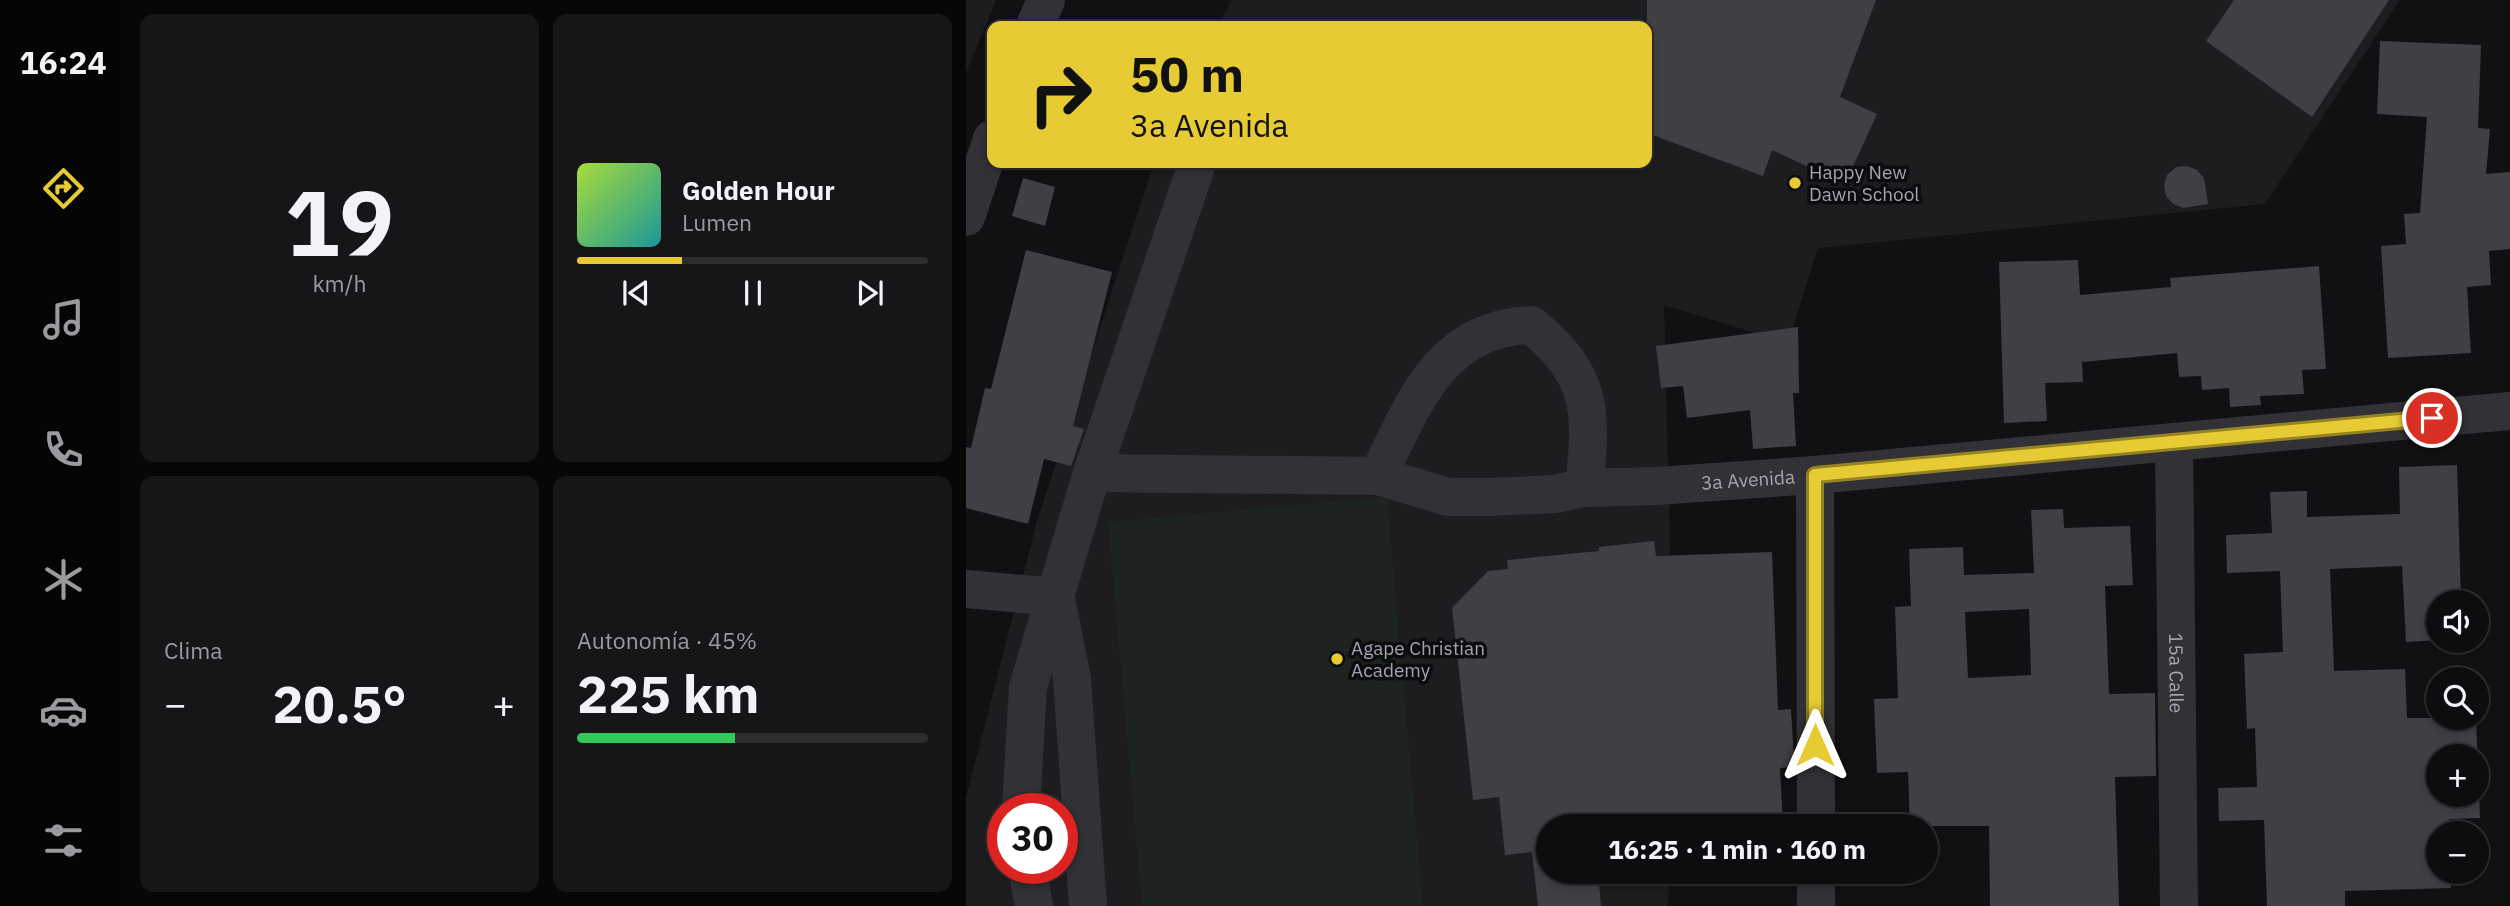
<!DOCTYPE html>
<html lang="es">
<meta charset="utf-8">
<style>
body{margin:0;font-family:"IBM Plex Sans",sans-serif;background:#161517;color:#f1f3f6;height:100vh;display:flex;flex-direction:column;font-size:26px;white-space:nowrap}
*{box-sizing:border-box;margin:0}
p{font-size:23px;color:#9a9b9e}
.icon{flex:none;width:38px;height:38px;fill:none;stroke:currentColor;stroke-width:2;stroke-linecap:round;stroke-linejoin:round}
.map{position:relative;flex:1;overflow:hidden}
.side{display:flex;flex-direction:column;gap:14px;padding:14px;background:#070708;width:840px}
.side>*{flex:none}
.guide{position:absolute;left:21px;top:21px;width:665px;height:147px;border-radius:14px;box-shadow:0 4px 10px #0003,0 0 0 2px #2d2c2e;background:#e6cb34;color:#111;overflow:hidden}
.tools{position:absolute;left:1460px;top:590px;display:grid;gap:14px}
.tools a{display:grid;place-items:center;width:63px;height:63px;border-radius:50%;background:#0d0c0e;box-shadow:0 4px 10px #0003,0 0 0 2px #2d2c2e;font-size:35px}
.speed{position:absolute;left:21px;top:793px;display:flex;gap:14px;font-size:35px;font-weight:700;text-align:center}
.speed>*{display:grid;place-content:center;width:91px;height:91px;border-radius:50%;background:#0d0c0e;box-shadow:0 4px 10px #0003,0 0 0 2px #2d2c2e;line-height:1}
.speed .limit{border:10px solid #d22;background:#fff;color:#111}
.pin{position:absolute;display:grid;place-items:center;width:60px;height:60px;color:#fff;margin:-30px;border:4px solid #fff;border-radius:50%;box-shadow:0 2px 7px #0007}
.me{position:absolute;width:77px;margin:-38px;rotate:0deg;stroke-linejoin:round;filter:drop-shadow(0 0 5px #0008)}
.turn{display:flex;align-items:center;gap:24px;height:147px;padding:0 28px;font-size:32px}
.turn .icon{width:91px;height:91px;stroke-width:2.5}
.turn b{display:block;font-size:49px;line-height:60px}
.big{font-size:52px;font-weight:700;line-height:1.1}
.side .tile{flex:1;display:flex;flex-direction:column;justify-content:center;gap:10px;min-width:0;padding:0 24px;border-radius:14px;background:#161517}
.side .dial{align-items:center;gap:0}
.dial b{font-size:91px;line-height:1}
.song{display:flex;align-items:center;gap:21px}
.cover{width:84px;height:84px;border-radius:10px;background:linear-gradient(135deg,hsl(80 70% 55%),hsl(180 70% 35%))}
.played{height:7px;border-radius:4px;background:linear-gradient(90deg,#e6cb34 30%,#2d2c2e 30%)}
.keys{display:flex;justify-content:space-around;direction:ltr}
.heat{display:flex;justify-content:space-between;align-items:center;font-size:38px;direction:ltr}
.charge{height:10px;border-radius:5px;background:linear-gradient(90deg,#34c759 45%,#2d2c2e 0)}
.side .tiles{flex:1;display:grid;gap:14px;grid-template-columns:repeat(2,1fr)}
.trip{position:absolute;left:570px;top:814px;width:402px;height:70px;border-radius:35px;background:#0d0c0e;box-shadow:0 4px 10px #0003,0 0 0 2px #2d2c2e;font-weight:700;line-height:70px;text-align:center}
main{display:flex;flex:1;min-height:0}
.tabs{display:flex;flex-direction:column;width:126px;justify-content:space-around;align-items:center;background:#050506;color:#9a9b9e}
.tabs .icon{width:49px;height:49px}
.tabs .current{color:#e6cb34}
.tabs b{font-size:32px;color:#f1f3f6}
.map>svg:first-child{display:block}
.built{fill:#1d1c1f;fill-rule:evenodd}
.green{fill:#1d241f}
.building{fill:#403f45;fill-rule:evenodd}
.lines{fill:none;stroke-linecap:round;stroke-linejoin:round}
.minor{stroke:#323236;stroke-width:38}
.route-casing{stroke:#968422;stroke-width:18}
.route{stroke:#e6cb34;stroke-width:12}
.poi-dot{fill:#e6cb34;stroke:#0c0b0d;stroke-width:2.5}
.labels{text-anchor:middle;stroke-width:7;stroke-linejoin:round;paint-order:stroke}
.poi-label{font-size:19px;fill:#a2a4b2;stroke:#0c0b0d;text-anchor:start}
.street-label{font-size:19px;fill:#a2a4b2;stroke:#0c0b0d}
</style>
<main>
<nav class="tabs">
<b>16:24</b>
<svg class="icon current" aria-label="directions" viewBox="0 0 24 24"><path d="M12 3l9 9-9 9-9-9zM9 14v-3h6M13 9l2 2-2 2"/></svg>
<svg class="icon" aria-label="music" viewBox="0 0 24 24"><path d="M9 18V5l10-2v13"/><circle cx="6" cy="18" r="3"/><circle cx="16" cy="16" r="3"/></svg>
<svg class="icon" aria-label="phone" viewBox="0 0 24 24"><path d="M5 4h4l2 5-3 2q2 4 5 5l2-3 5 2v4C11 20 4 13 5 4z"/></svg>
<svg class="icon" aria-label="climate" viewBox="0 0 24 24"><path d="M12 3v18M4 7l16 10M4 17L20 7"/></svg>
<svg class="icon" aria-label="car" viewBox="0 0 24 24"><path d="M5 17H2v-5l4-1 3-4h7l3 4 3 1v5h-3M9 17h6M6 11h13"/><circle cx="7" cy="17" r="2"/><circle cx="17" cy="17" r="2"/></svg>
<svg class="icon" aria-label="filters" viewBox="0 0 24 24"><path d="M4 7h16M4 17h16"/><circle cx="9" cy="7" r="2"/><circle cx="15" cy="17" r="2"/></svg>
</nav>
<section class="side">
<div class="tiles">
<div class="tile dial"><b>19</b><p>km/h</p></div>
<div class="tile">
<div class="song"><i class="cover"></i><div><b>Golden Hour</b><p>Lumen</p></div></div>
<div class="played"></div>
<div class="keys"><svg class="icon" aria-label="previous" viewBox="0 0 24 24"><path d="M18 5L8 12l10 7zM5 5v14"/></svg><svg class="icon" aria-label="pause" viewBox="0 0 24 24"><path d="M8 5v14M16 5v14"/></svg><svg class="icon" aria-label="next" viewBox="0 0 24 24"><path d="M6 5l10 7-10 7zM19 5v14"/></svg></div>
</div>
<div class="tile"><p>Clima</p>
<div class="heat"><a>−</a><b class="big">20.5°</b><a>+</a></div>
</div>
<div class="tile"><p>Autonomía · 45%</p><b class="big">225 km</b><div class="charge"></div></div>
</div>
</section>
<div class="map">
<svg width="1544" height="906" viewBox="0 0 1544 906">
<rect width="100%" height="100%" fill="#111012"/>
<g class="built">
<path d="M 0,0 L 30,0 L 0,73 Z"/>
<path d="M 266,0 L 1434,0 L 1299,204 L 852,248 L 822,343 L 698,305 L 711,826 L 583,826 L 583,872 L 706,872 L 701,906 L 0,906 L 0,798 L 71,521 L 188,163 L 681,163 L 681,26 L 252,26 ZM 37,808 L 96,808 L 96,868 L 37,868 Z"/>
</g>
<path class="green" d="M 421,497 L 457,906 L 176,906 L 142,522 Z"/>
<g class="building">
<path d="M 681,0 L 910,0 L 874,97 L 911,114 L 879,184 L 806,150 L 797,176 L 681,133 Z"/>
<path d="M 1268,0 L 1423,0 L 1346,117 L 1240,41 Z"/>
<path d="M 1414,41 L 1515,45 L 1512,128 L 1524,129 L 1520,174 L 1544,172 L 1544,249 L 1523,251 L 1525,285 L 1501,287 L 1505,353 L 1422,358 L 1415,246 L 1440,244 L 1438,214 L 1454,213 L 1461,117 L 1411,114 Z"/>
<path d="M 1221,166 L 1231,170 L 1238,178 L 1242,204 L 1217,208 L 1207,204 L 1200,196 L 1198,185 L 1201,175 L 1210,167 Z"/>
<path d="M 57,178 L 89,187 L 79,226 L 46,216 Z"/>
<path d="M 60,250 L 146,272 L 107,426 L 118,429 L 105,466 L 78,459 L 62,524 L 0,508 L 0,447 L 5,448 L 19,388 L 25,389 Z"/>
<path d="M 1112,260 L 1114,295 L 1205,287 L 1204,278 L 1353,266 L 1360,369 L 1336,370 L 1338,394 L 1294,396 L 1295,405 L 1264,407 L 1263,388 L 1236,390 L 1235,376 L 1213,377 L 1211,353 L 1116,362 L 1117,382 L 1079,383 L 1081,421 L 1038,423 L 1033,262 Z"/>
<path d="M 832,327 L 833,393 L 827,393 L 830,446 L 787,449 L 784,410 L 721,418 L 717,386 L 695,388 L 690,346 Z"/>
<path d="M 1491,465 L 1495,602 L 1472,602 L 1474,640 L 1440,642 L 1436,566 L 1364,569 L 1368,671 L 1439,669 L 1441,718 L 1510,718 L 1514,818 L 1483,819 L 1484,833 L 1472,833 L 1472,872 L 1485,872 L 1485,888 L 1379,891 L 1379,906 L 1301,906 L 1298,820 L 1253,821 L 1252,788 L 1291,787 L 1289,728 L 1281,729 L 1278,654 L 1317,652 L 1314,571 L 1261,573 L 1260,535 L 1306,533 L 1304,492 L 1341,491 L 1341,517 L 1434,514 L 1433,467 ZM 1472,756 L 1510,756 L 1510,794 L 1472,794 Z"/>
<path d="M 1097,509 L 1098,528 L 1164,526 L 1167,585 L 1139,586 L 1143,694 L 1189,693 L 1190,776 L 1149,777 L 1153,906 L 1024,906 L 1023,826 L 944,826 L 942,772 L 911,773 L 908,699 L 932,698 L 929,607 L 945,606 L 943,549 L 997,547 L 998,575 L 1068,573 L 1065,510 ZM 1063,609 L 1065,675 L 1002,678 L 999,612 Z"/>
<path d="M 688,541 L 690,556 L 806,552 L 812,710 L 825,709 L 828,759 L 828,767 L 814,768 L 817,826 L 583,826 L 583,872 L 632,872 L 635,906 L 572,906 L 566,852 L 539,855 L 533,797 L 507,800 L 486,608 L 522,571 L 542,569 L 541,560 L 633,551 L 633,547 Z"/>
</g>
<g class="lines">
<g class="minor">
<path d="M 69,26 L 80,0"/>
<path d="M 0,217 L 26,139"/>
<path id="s1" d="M 1208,442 L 1213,906"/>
<path id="s2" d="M 126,473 L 412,476 L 482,497 L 524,497 L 588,494 L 618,488 L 690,486 L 849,475 L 1544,411"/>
<path d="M 849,475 L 850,826"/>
<path d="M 412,476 C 448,404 472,329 565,325 C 628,376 626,412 618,488"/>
<path d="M 0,589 L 90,597"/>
<path d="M 91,603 L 106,679 L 122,906"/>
<path d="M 55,808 L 62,687 L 126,473 L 229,170"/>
<path d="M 61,868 L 68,906"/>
<path d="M 850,872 L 850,906"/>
</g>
</g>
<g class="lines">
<g class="route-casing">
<path id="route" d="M 849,745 L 849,475 L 1466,418"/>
</g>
<use href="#route" class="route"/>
</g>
<g class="poi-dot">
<circle cx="829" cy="183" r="7"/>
<circle cx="371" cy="659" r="7"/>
</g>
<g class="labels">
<g class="poi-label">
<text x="843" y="179">Happy New<tspan x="843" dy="22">Dawn School</tspan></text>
<text x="385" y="655">Agape Christian<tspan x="385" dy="22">Academy</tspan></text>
</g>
<g class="street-label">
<text dy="7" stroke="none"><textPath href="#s2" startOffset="660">3a Avenida</textPath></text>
<text dy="7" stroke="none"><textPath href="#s1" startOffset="231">15a Calle</textPath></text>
</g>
</g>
</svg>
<div class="tools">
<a><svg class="icon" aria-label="sound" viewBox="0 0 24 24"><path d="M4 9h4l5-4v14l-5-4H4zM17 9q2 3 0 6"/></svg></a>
<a><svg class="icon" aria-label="search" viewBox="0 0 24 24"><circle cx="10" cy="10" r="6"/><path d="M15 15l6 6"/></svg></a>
<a>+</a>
<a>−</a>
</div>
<div class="speed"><div class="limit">30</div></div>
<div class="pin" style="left:1466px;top:418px;background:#d93025"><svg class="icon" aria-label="arrive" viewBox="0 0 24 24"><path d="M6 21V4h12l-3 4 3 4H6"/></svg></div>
<svg class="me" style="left:849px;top:745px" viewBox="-20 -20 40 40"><path d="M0-17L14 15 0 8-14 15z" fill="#e6cb34" stroke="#fff" stroke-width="4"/></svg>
<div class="trip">16:25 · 1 min · 160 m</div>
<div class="guide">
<div class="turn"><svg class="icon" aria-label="right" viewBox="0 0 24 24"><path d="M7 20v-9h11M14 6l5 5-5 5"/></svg><div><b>50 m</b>3a Avenida</div></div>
</div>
</div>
</main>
